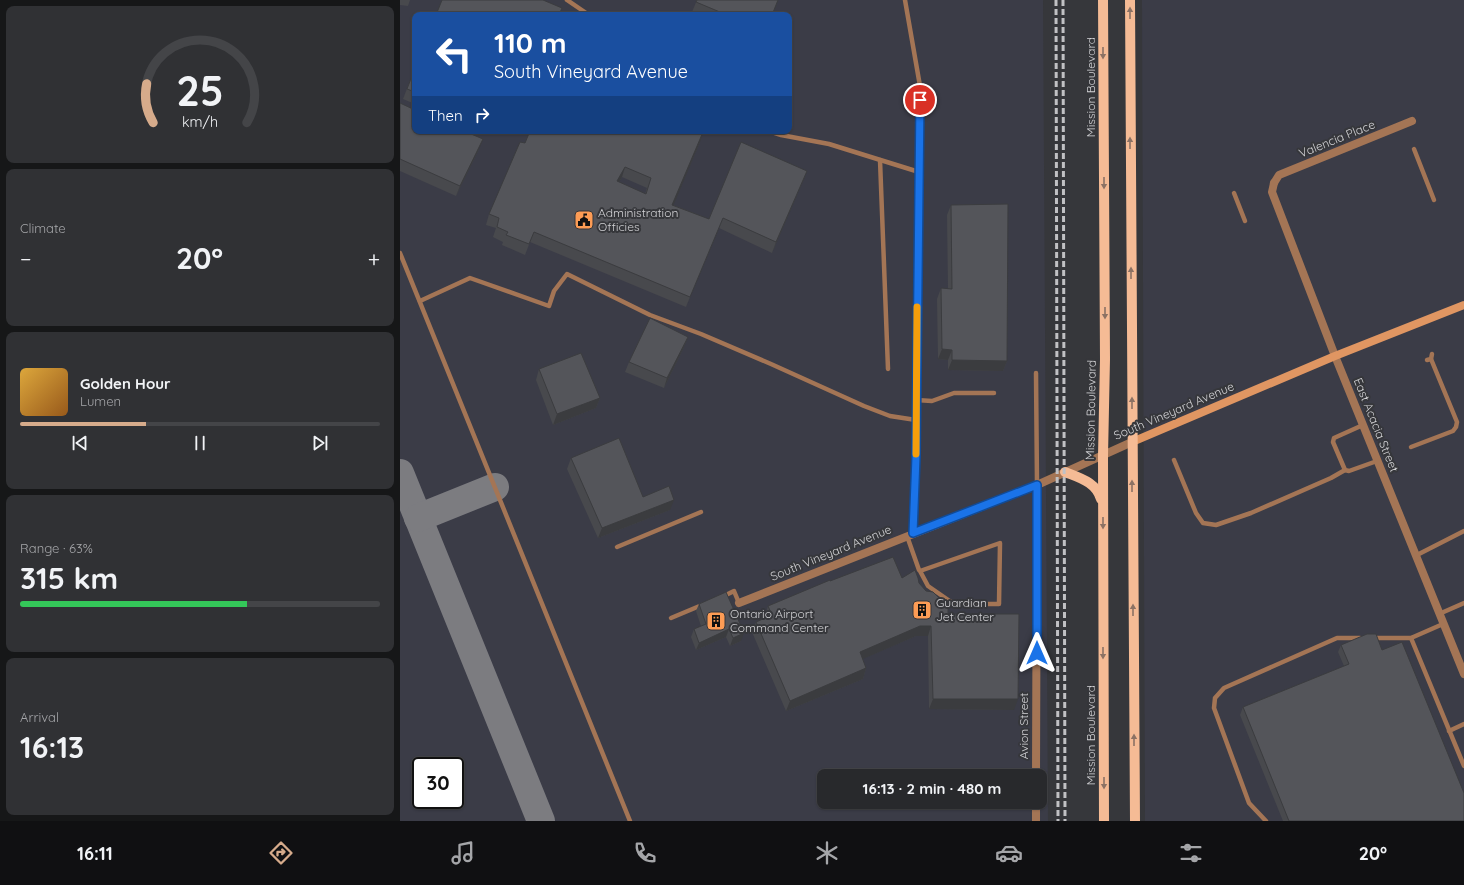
<!DOCTYPE html>
<meta charset="utf-8">
<style>
body{margin:0;font-family:Quicksand,sans-serif;background:#303134;color:#f1f3f6;height:100vh;display:flex;flex-direction:column;font-size:15px;white-space:nowrap}
*{box-sizing:border-box;margin:0}
p{font-size:13px;color:#a5a6a9}
.icon{flex:none;width:22px;height:22px;fill:none;stroke:currentColor;stroke-width:2;stroke-linecap:round;stroke-linejoin:round}
.map{position:relative;flex:1;overflow:hidden}
.panel{display:flex;flex-direction:column;gap:6px;padding:6px;background:#161718;width:400px}
.panel>*{flex:none}
.hud{position:absolute;left:12px;top:12px;width:380px;height:122px;border-radius:8px;box-shadow:0 1px 3px #0004,0 0 0 1px #444548;background:#1a4fa0;color:#fff;overflow:hidden}
.speed{position:absolute;left:12px;top:757px;display:flex;gap:8px;font-size:20px;font-weight:700;text-align:center}
.speed>*{display:grid;place-content:center;width:52px;height:52px;border-radius:50%;background:#28292c;box-shadow:0 1px 3px #0004,0 0 0 1px #444548;line-height:1}
.speed .limit{border:2px solid #111;border-radius:6px;background:#fff;color:#111}
.pin{position:absolute;display:grid;place-items:center;width:34px;height:34px;color:#fff;margin:-17px;border:2px solid #fff;border-radius:50%;box-shadow:0 1px 4px #0007}
.me{position:absolute;width:44px;margin:-22px;rotate:0deg;stroke-linejoin:round;filter:drop-shadow(0 0 3px #0008)}
.turn{display:flex;align-items:center;gap:14px;height:84px;padding:0 16px;font-size:18px}
.turn .icon{width:52px;height:52px;stroke-width:2.5}
.turn b{display:block;font-size:28px;line-height:34px}
.then{display:flex;align-items:center;height:38px;padding:0 16px;background:#0003;gap:8px;font-size:15px}
.big{font-size:30px;font-weight:700;line-height:1.1}
.panel .tile{flex:1;display:flex;flex-direction:column;justify-content:center;gap:6px;min-width:0;padding:0 14px;border-radius:8px;background:#303134}
.panel .dial{align-items:center;gap:0}
.dial svg{height:104px;overflow:visible;fill:none;stroke:#444548;stroke-width:7;stroke-linecap:round;text-anchor:middle}
.dial text{fill:#f1f3f6;stroke:none}
.song{display:flex;align-items:center;gap:12px}
.cover{width:48px;height:48px;border-radius:6px;background:linear-gradient(135deg,hsl(40 70% 55%),hsl(30 70% 35%))}
.played{height:4px;border-radius:2px;background:linear-gradient(90deg,#d6ab8b 35%,#444548 35%)}
.keys{display:flex;justify-content:space-around;direction:ltr}
.heat{display:flex;justify-content:space-between;align-items:center;font-size:22px;direction:ltr}
.charge{height:6px;border-radius:3px;background:linear-gradient(90deg,#34c759 63%,#444548 0)}
.trip{position:absolute;left:417px;top:769px;width:230px;height:40px;border-radius:8px;background:#28292c;box-shadow:0 1px 3px #0004,0 0 0 1px #444548;font-weight:700;line-height:40px;text-align:center}
.menu{display:flex;height:64px;justify-content:space-around;align-items:center;background:#101012;color:#a5a6a9}
.menu .icon{width:28px;height:28px}
.menu .on{color:#d6ab8b}
.menu b{font-size:18px;color:#f1f3f6}
main{display:flex;flex:1;min-height:0}
.map>svg:first-child{display:block}
.built{fill:#3b3c47;fill-rule:evenodd}
.lines{fill:none;stroke-linecap:round;stroke-linejoin:round}
.taxiway{stroke:#7c7c80;stroke-width:28}
.service{stroke:#a47555;stroke-width:4.5}
.minor{stroke:#a47555;stroke-width:8}
.tertiary{stroke:#a47555;stroke-width:8}
.secondary{stroke:#e09662;stroke-width:8}
.primary{stroke:#f5bb95;stroke-width:10}
.rail{stroke:#c1c1c4;stroke-width:3;stroke-dasharray:6 3;stroke-linecap:butt}
.wall{fill:#48494d;fill-rule:evenodd}
.shaded-wall{fill:#3b3c3f}
.building{fill:#54555a;stroke:#3b3c3f;fill-rule:evenodd}
.oneway{fill:#8c7264}
.route-casing{stroke:#114b97;stroke-width:10}
.route{stroke:#1a73e8;stroke-width:7}
.slow{stroke:#f59e0b;stroke-width:7}
.labels{text-anchor:middle;stroke-width:4;stroke-linejoin:round;paint-order:stroke}
.street-label{font-size:12px;fill:#d2d2d5;stroke:#36373b}
.poi-label{font-size:12px;fill:#d2d2d5;stroke:#36373b;text-anchor:start}
</style>
<main>
<section class="panel">
<div class="tile dial"><svg viewBox="0 0 100 80">
<path d="M14 69A42 42 0 1 1 86 69"/>
<path d="M14 69A42 42 0 0 1 9 39" stroke="#d6ab8b"/>
<text x="50" y="56" font-size="32" font-weight="700">25</text>
<text x="50" y="72" font-size="11">km/h</text>
</svg></div>
<div class="tile"><p>Climate</p>
<div class="heat"><a>−</a><b class="big">20°</b><a>+</a></div>
</div>
<div class="tile">
<div class="song"><i class="cover"></i><div><b>Golden Hour</b><p>Lumen</p></div></div>
<div class="played"></div>
<div class="keys"><svg class="icon" aria-label="previous" viewBox="0 0 24 24"><path d="M18 5L8 12l10 7zM5 5v14"/></svg><svg class="icon" aria-label="pause" viewBox="0 0 24 24"><path d="M8 5v14M16 5v14"/></svg><svg class="icon" aria-label="next" viewBox="0 0 24 24"><path d="M6 5l10 7-10 7zM19 5v14"/></svg></div>
</div>
<div class="tile"><p>Range · 63%</p><b class="big">315 km</b><div class="charge"></div></div>
<div class="tile"><p>Arrival</p><b class="big">16:13</b></div>
</section>
<div class="map">
<svg width="1064" height="821" viewBox="0 0 1064 821">
<rect width="100%" height="100%" fill="#36373b"/>
<g class="built">
<path d="M 0,0 L 643,0 L 648,821 L 0,821 ZM 15,15 L 389,15 L 389,131 L 15,131 ZM 21,766 L 55,766 L 55,800 L 21,800 ZM 424,776 L 640,776 L 640,802 L 424,802 Z"/>
<path d="M 742,0 L 1064,0 L 1064,821 L 745,821 Z"/>
</g>
<g class="lines">
<g class="taxiway">
<path d="M 0,473 L 141,821"/>
<path d="M 18,518 L 95,487"/>
</g>
<g class="service">
<path d="M 167,0 L 189,15"/>
<path d="M 505,0 L 520,86 L 516,457 L 513,533"/>
<path d="M 369,131 L 381,135 L 429,144 L 519,172"/>
<path d="M 1014,149 L 1034,200"/>
<path d="M 480,160 L 488,369"/>
<path d="M 834,193 L 845,221"/>
<path d="M 0,253 L 230,821"/>
<path d="M 20,301 L 70,278 L 149,306 L 154,291 L 167,274 L 250,315 L 301,334 L 371,364 L 464,406 L 490,416 L 516,420"/>
<path d="M 1027,360 L 1031,359 L 1032,354"/>
<path d="M 636,373 L 637,485"/>
<path d="M 516,400 L 532,401 L 554,393 L 594,393"/>
<path d="M 963,425 L 934,438 L 933,442 L 945,470 L 949,471 L 977,461"/>
<path d="M 1011,447 L 1053,431 L 1056,427 L 1057,422 L 1031,359"/>
<path d="M 774,460 L 796,513 L 803,523 L 816,525 L 851,513 L 931,478 L 945,470"/>
<path d="M 507,536 L 519,570 L 520,571 L 528,586 L 554,604 L 599,604 L 600,543 L 520,571"/>
<path d="M 217,547 L 301,512"/>
<path d="M 1015,556 L 1064,531"/>
<path d="M 322,597 L 334,591 L 339,603"/>
<path d="M 1039,614 L 1064,603"/>
<path d="M 271,618 L 302,605"/>
<path d="M 972,638 L 1011,638 L 1043,624"/>
<path d="M 1011,638 L 1064,766"/>
<path d="M 1049,731 L 1064,724"/>
<path d="M 866,821 L 849,803 L 814,708 L 815,698 L 824,688 L 937,638 L 960,638"/>
</g>
<g class="minor">
<path d="M 874,183 L 879,175 L 1012,121"/>
<path d="M 339,603 L 637,485 L 732,442"/>
<path d="M 636,776 L 637,485"/>
<path d="M 636,821 L 636,802"/>
</g>
<path class="tertiary" d="M 874,183 L 872,192 L 935,356 L 1064,674"/>
<path class="secondary" d="M 732,442 L 935,356 L 1064,305"/>
<g class="primary">
<path d="M 703,0 L 705,359 L 703,456 L 704,821"/>
<path d="M 730,0 L 735,821"/>
<path d="M 665,472 C 680,478 696,482 701,499"/>
</g>
<g class="rail">
<path d="M 656,0 L 658,821"/>
<path d="M 663,0 L 665,821"/>
</g>
</g>
<g class="wall">
<path d="M 0,0 L 10,0 L 8,6 L 0,5 Z"/>
<path d="M 297,0 L 372,15 L 299,15 L 292,12 Z"/>
<path d="M 15,68 L 15,104 L 3,99 Z"/>
<path d="M 0,103 L 79,149 L 56,196 L 0,171 Z"/>
<path d="M 300,142 L 273,205 L 309,219 L 407,171 L 403,181 L 372,253 L 319,228 L 286,307 L 130,242 L 125,255 L 102,245 L 103,242 L 93,237 L 96,228 L 86,225 L 89,214 L 125,143 ZM 222,177 L 247,188 L 245,194 L 219,182 Z"/>
<path d="M 551,205 L 607,361 L 603,371 L 548,370 L 548,360 L 538,359 L 537,299 L 541,288 L 548,289 L 547,215 Z"/>
<path d="M 288,337 L 284,347 L 264,388 L 225,372 L 229,362 Z"/>
<path d="M 139,369 L 200,398 L 196,408 L 153,425 L 136,380 Z"/>
<path d="M 171,458 L 243,497 L 270,510 L 198,538 L 167,469 Z"/>
<path d="M 502,578 L 519,583 L 548,614 L 614,710 L 529,709 L 528,636 L 516,636 L 462,659 L 466,668 L 463,679 L 386,711 L 352,632 L 356,622 L 365,618 L 365,616 L 368,606 L 430,581 Z"/>
<path d="M 326,592 L 341,641 L 330,646 L 326,637 L 296,650 L 291,637 L 294,629 L 301,626 L 296,611 L 299,604 Z"/>
<path d="M 941,645 L 982,650 L 1064,821 L 883,821 L 840,715 L 843,707 L 944,666 L 938,652 Z"/>
</g>
<g class="shaded-wall">
<path d="M 303,132 L 300,142 L 269,216 L 272,205 Z"/>
<path d="M 83,139 L 79,149 L 56,196 L 60,186 Z"/>
<path d="M 225,167 L 222,177 L 213,192 L 217,181 Z"/>
<path d="M 407,171 L 403,181 L 372,253 L 376,242 Z"/>
<path d="M 323,218 L 319,228 L 286,307 L 290,297 Z"/>
<path d="M 288,337 L 284,347 L 264,388 L 267,378 Z"/>
<path d="M 542,349 L 552,350 L 548,360 L 538,359 Z"/>
<path d="M 552,360 L 607,361 L 603,371 L 548,370 Z"/>
<path d="M 200,398 L 196,408 L 153,425 L 157,414 Z"/>
<path d="M 274,500 L 270,510 L 198,538 L 202,528 Z"/>
<path d="M 520,626 L 531,626 L 528,636 L 516,636 L 456,662 L 460,652 Z"/>
<path d="M 329,629 L 326,637 L 296,650 L 299,643 Z"/>
<path d="M 344,633 L 341,641 L 330,646 L 333,638 Z"/>
<path d="M 466,668 L 463,679 L 386,711 L 390,701 Z"/>
<path d="M 533,699 L 618,699 L 614,710 L 529,709 Z"/>
</g>
<g class="building">
<path d="M 42,0 L 143,0 L 162,8 L 159,15 L 36,15 Z"/>
<path d="M 297,0 L 378,0 L 372,15 L 327,15 L 296,2 Z"/>
<path d="M 15,68 L 15,92 L 7,89 Z"/>
<path d="M 0,103 L 15,110 L 15,131 L 64,131 L 83,139 L 60,186 L 0,159 Z"/>
<path d="M 130,131 L 302,131 L 303,132 L 272,205 L 309,219 L 341,142 L 407,171 L 376,242 L 323,218 L 290,297 L 134,232 L 129,244 L 106,235 L 108,232 L 97,227 L 99,218 L 89,214 L 120,142 L 125,143 ZM 225,167 L 251,178 L 246,194 L 217,181 Z"/>
<path d="M 608,204 L 607,361 L 552,360 L 552,350 L 542,349 L 541,288 L 552,289 L 551,205 Z"/>
<path d="M 250,318 L 288,337 L 267,378 L 229,362 Z"/>
<path d="M 181,353 L 200,398 L 157,414 L 139,369 Z"/>
<path d="M 219,438 L 243,497 L 269,486 L 274,500 L 202,528 L 171,458 Z"/>
<path d="M 493,557 L 502,578 L 515,570 L 518,578 L 519,583 L 526,591 L 533,592 L 548,607 L 548,614 L 619,614 L 618,699 L 533,699 L 531,626 L 520,626 L 460,652 L 466,668 L 390,701 L 356,622 L 372,615 L 368,606 L 430,580 L 430,581 Z"/>
<path d="M 326,592 L 344,633 L 333,638 L 329,629 L 299,643 L 294,629 L 306,624 L 299,604 Z"/>
<path d="M 967,634 L 976,634 L 982,650 L 1002,642 L 1064,793 L 1064,821 L 889,821 L 843,707 L 949,664 L 941,645 Z"/>
</g>
<defs><path id="oneway-solid" d="M-6-.8H1V-3.2L6.5 0L1 3.2V.8H-6Z"/></defs>
<g class="oneway">
<use href="#oneway-solid" transform="translate(730 13) rotate(-90)"/>
<use href="#oneway-solid" transform="translate(703 53) rotate(90)"/>
<use href="#oneway-solid" transform="translate(730 143) rotate(-90)"/>
<use href="#oneway-solid" transform="translate(704 183) rotate(90)"/>
<use href="#oneway-solid" transform="translate(731 273) rotate(-90)"/>
<use href="#oneway-solid" transform="translate(705 313) rotate(90)"/>
<use href="#oneway-solid" transform="translate(732 403) rotate(-90)"/>
<use href="#oneway-solid" transform="translate(732 486) rotate(-90)"/>
<use href="#oneway-solid" transform="translate(703 523) rotate(90)"/>
<use href="#oneway-solid" transform="translate(733 610) rotate(-90)"/>
<use href="#oneway-solid" transform="translate(703 653) rotate(90)"/>
<use href="#oneway-solid" transform="translate(734 740) rotate(-90)"/>
<use href="#oneway-solid" transform="translate(704 783) rotate(90)"/>
</g>
<g class="lines">
<g class="route-casing">
<path id="route" d="M 520,100 L 516,457 L 513,533 L 637,485 L 637,653"/>
</g>
<use href="#route" class="route"/>
<path class="slow" d="M 516,454 L 517,307"/>
</g>
<defs>
<g id="civic-square" transform="scale(1)"><rect x="-9" y="-9" width="18" height="18" rx="4" fill="#fd9c55" stroke="#36373b"/><path d="M-.6-6.5H3V-4.5H.6V-3L4-1V1h2V6H-6V1h2V-1L-.6-3ZM-1.2 2.5V6h2.4V2.5Z" fill="#111"/></g>
<g id="building-square" transform="scale(1)"><rect x="-9" y="-9" width="18" height="18" rx="4" fill="#fd9c55" stroke="#36373b"/><path d="M-4-6H4V6H1V3H-1V6H-4ZM-2.5-4.3h1.7v1.8h-1.7ZM.8-4.3h1.7v1.8H.8ZM-2.5-1h1.7V.8h-1.7ZM.8-1h1.7V.8H.8Z" fill="#111"/></g>
</defs>
<g fill-rule="evenodd">
<use href="#civic-square" x="184" y="220"/>
<use href="#building-square" x="522" y="610"/>
<use href="#building-square" x="316" y="621"/>
</g>
<g class="labels">
<g class="street-label">
<text transform="translate(691 87) rotate(-90)" y="4">Mission Boulevard</text>
<text transform="translate(937 139) rotate(-22)" y="4">Valencia Place</text>
<text transform="translate(691 410) rotate(-89)" y="4">Mission Boulevard</text>
<text transform="translate(774 411) rotate(-23)" y="4">South Vineyard Avenue</text>
<text transform="translate(976 425) rotate(68)" y="4">East Acacia Street</text>
<text transform="translate(431 553) rotate(-22)" y="4">South Vineyard Avenue</text>
<text transform="translate(624 726) rotate(-90)" y="4">Avion Street</text>
<text transform="translate(691 735) rotate(-90)" y="4">Mission Boulevard</text>
</g>
<g class="poi-label">
<text x="198" y="217">Administration<tspan x="198" dy="14">Officies</tspan></text>
<text x="536" y="607">Guardian<tspan x="536" dy="14">Jet Center</tspan></text>
<text x="330" y="618">Ontario Airport<tspan x="330" dy="14">Command Center</tspan></text>
</g>
</g>
</svg>
<div class="speed"><div class="limit">30</div></div>
<div class="pin" style="left:520px;top:100px;background:#d93025"><svg class="icon" aria-label="arrive" viewBox="0 0 24 24"><path d="M6 21V4h12l-3 4 3 4H6"/></svg></div>
<svg class="me" style="left:637px;top:653px" viewBox="-20 -20 40 40"><path d="M0-17L14 15 0 8-14 15z" fill="#1a73e8" stroke="#fff" stroke-width="4"/></svg>
<div class="trip">16:13 · 2 min · 480 m</div>
<div class="hud">
<div class="turn"><svg class="icon" aria-label="left" viewBox="0 0 24 24"><path d="M17 20v-9H6M10 6l-5 5 5 5"/></svg><div><b>110 m</b>South Vineyard Avenue</div></div>
<div class="then">Then<svg class="icon" aria-label="right" viewBox="0 0 24 24"><path d="M7 20v-9h11M14 6l5 5-5 5"/></svg></div>
</div>
</div>
</main>
<nav class="menu">
<b>16:11</b>
<svg class="icon on" aria-label="directions" viewBox="0 0 24 24"><path d="M12 3l9 9-9 9-9-9zM9 14v-3h6M13 9l2 2-2 2"/></svg>
<svg class="icon" aria-label="music" viewBox="0 0 24 24"><path d="M9 18V5l10-2v13"/><circle cx="6" cy="18" r="3"/><circle cx="16" cy="16" r="3"/></svg>
<svg class="icon" aria-label="phone" viewBox="0 0 24 24"><path d="M5 4h4l2 5-3 2q2 4 5 5l2-3 5 2v4C11 20 4 13 5 4z"/></svg>
<svg class="icon" aria-label="climate" viewBox="0 0 24 24"><path d="M12 3v18M4 7l16 10M4 17L20 7"/></svg>
<svg class="icon" aria-label="car" viewBox="0 0 24 24"><path d="M5 17H2v-5l4-1 3-4h7l3 4 3 1v5h-3M9 17h6M6 11h13"/><circle cx="7" cy="17" r="2"/><circle cx="17" cy="17" r="2"/></svg>
<svg class="icon" aria-label="filters" viewBox="0 0 24 24"><path d="M4 7h16M4 17h16"/><circle cx="9" cy="7" r="2"/><circle cx="15" cy="17" r="2"/></svg>
<b>20°</b>
</nav>
